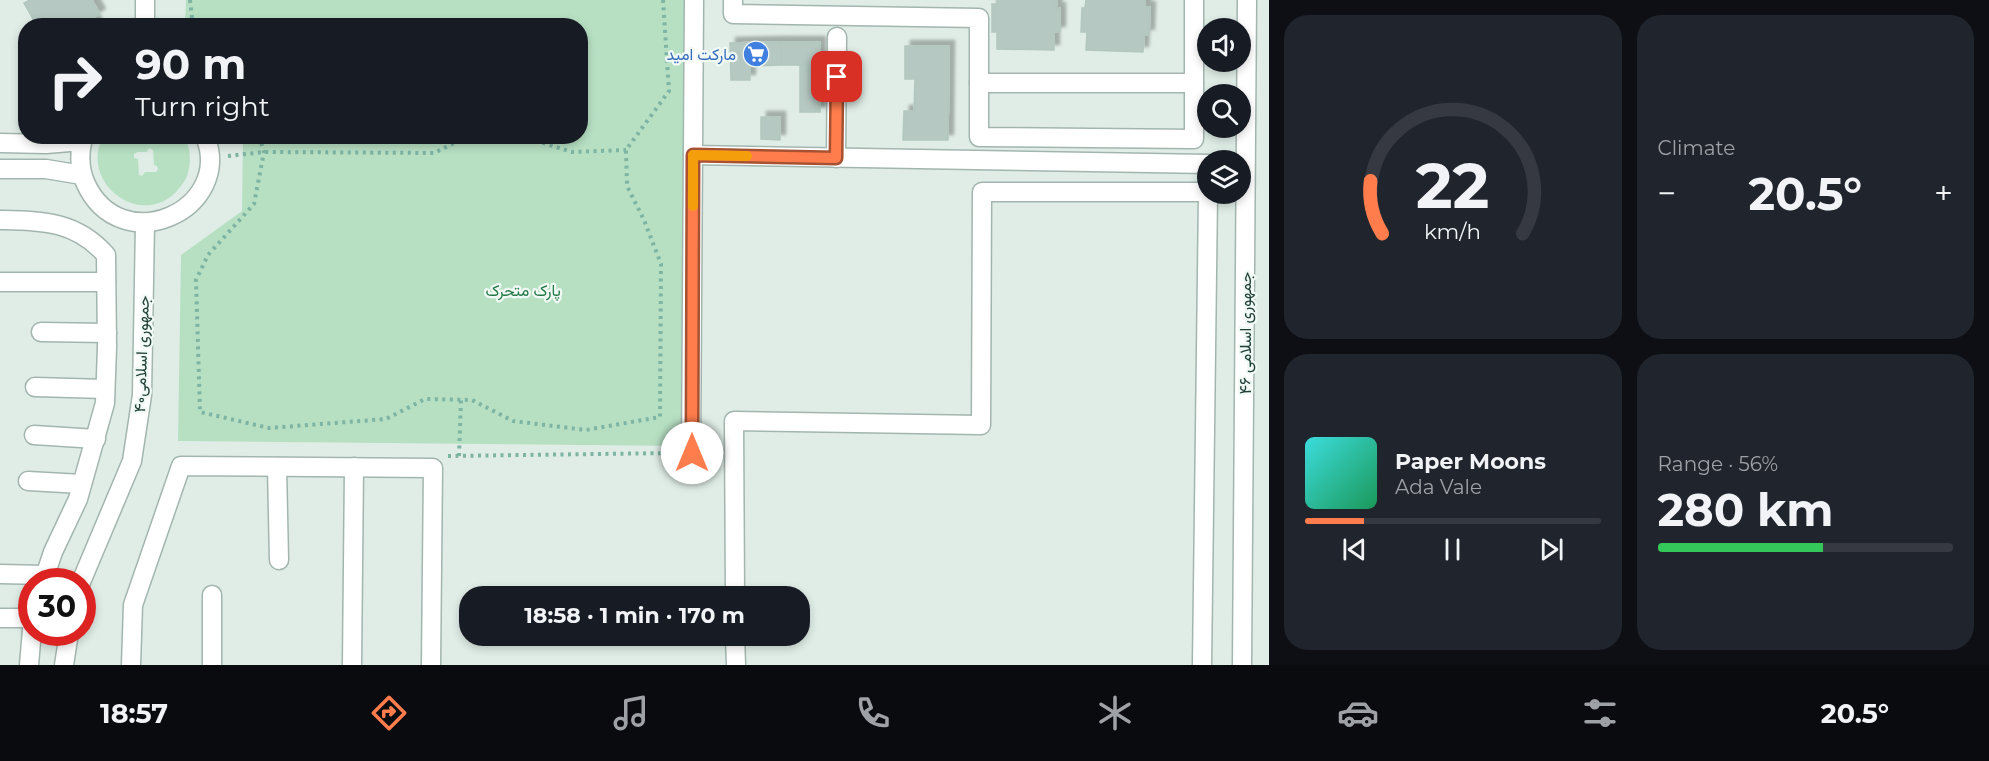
<!DOCTYPE html>
<meta charset="utf-8">
<style>
body{margin:0;font-family:Montserrat,Vazirmatn,sans-serif;background:#20242c;color:#f1f3f6;height:100vh;display:flex;flex-direction:column;font-size:22px;white-space:nowrap}
*{box-sizing:border-box;margin:0}
p{font-size:20px;color:#9ea1a6}
.icon{flex:none;width:33px;height:33px;fill:none;stroke:currentColor;stroke-width:2;stroke-linecap:round;stroke-linejoin:round}
.map{position:relative;flex:1;overflow:hidden}
.sheet{display:flex;flex-direction:column;gap:15px;padding:15px;background:#0d0f14;width:720px}
.sheet>*{flex:none}
.top-card{position:absolute;left:18px;top:18px;width:570px;height:126px;border-radius:24px;box-shadow:0 3px 9px #0003;background:#171b24;color:#f1f3f6;overflow:hidden}
.tools{position:absolute;left:1197px;top:18px;display:grid;gap:12px}
.tools a{display:grid;place-items:center;width:54px;height:54px;border-radius:50%;background:#171b24;box-shadow:0 3px 9px #0003;font-size:30px}
.speed{position:absolute;left:18px;top:568px;display:flex;gap:12px;font-size:30px;font-weight:700;text-align:center}
.speed>*{display:grid;place-content:center;width:78px;height:78px;border-radius:50%;background:#171b24;box-shadow:0 3px 9px #0003;line-height:1}
.speed .limit{border:9px solid #d22;background:#fff;color:#111}
.pin{position:absolute;display:grid;place-items:center;width:51px;height:51px;color:#fff;margin:-26px;border-radius:12px;box-shadow:0 3px 9px #0006}
.me{position:absolute;width:66px;margin:-33px;rotate:0deg;stroke-linejoin:round;filter:drop-shadow(0 0 4px #0008)}
.turn{display:flex;align-items:center;gap:21px;height:126px;padding:0 18px;font-size:27px}
.turn .icon{width:78px;height:78px;stroke-width:2.5}
.turn b{display:block;font-size:42px;line-height:51px}
.big{font-size:45px;font-weight:700;line-height:1.1}
.sheet .tile{flex:1;display:flex;flex-direction:column;justify-content:center;gap:9px;min-width:0;padding:0 21px;border-radius:24px;background:#20242c}
.sheet .dial{align-items:center;gap:0}
.dial svg{height:156px;overflow:visible;fill:none;stroke:#363941;stroke-width:7;stroke-linecap:round;text-anchor:middle}
.dial text{fill:#f1f3f6;stroke:none}
.song{display:flex;align-items:center;gap:18px}
.cover{width:72px;height:72px;border-radius:9px;background:linear-gradient(135deg,hsl(180 70% 55%),hsl(150 70% 35%))}
.played{height:6px;border-radius:3px;background:linear-gradient(90deg,#ff7d4c 20%,#363941 20%)}
.keys{display:flex;justify-content:space-around;direction:ltr}
.heat{display:flex;justify-content:space-between;align-items:center;font-size:33px;direction:ltr}
.charge{height:9px;border-radius:4px;background:linear-gradient(90deg,#34c759 56%,#363941 0)}
.sheet .tiles{flex:1;display:grid;gap:15px;grid-template-columns:repeat(2,1fr)}
.trip{position:absolute;left:459px;top:586px;width:351px;height:60px;border-radius:24px;background:#171b24;box-shadow:0 3px 9px #0003;font-weight:700;line-height:60px;text-align:center}
.menu{display:flex;height:96px;justify-content:space-around;align-items:center;background:#090b0e;color:#9ea1a6}
.menu .icon{width:42px;height:42px}
.menu .active{color:#ff7d4c}
.menu b{font-size:27px;color:#f1f3f6}
main{display:flex;flex:1;min-height:0}
.map>svg:first-child{display:block}
.green{fill:#b7e0c3;fill-rule:evenodd}
.building{fill:#b5c8c1;stroke:#b2c7bf;stroke-width:1.5;filter:url(#shadow)}
.lines{fill:none;stroke-linecap:round;stroke-linejoin:round}
.minor-casing{stroke:#a2b5af;stroke-width:21}
.path{stroke:#7db4a4;stroke-width:4;stroke-dasharray:3 4.5;stroke-linecap:butt}
.minor{stroke:#fff;stroke-width:18}
.route-casing{stroke:#a65131;stroke-width:15}
.route{stroke:#ff7d4c;stroke-width:10}
.slow{stroke:#f59e0b;stroke-width:10}
.labels{text-anchor:middle;stroke-width:4.5;stroke-linejoin:round;paint-order:stroke}
.shop-label{font-size:16px;fill:#366cbe;stroke:#f1f9f5;text-anchor:end}
.park-label{font-size:16px;fill:#257a48;stroke:#f1f9f5}
.street-label{font-size:16px;fill:#1f3f37;stroke:#f1f9f5}
</style>
<main>
<div class="map">
<svg width="1269" height="665" viewBox="0 0 1269 665">
<defs>
<filter id="shadow"><feDropShadow dx="5.5" dy="-5.5" stdDeviation="1.5" flood-color="#0004"/></filter>
</defs>
<rect width="100%" height="100%" fill="#e0ede7"/>
<g class="green">
<path d="M 186,0 L 686,0 L 683,446 L 178,441 L 181,255 L 242,211 L 243,137 L 580,136 L 580,26 L 185,25 Z"/>
<path d="M 103,137 L 184,137 C 190,146 191,158 189,168 C 188,178 182,185 176,192 C 140,229 79,182 103,137 ZM 149,148 L 153,150 L 154,165 L 157,166 L 158,169 L 156,172 L 145,172 L 142,176 L 139,175 L 138,159 L 134,158 L 134,154 L 138,152 L 147,152 Z"/>
</g>
<g class="building">
<path d="M 30,0 L 92,0 L 100,14 L 93,18 L 97,26 L 37,26 L 24,3 Z"/>
<path d="M 997,0 L 1057,0 L 1056,9 L 1060,8 L 1060,32 L 1054,32 L 1054,50 L 997,49 L 997,32 L 992,32 L 992,4 L 997,4 Z"/>
<path d="M 1086,0 L 1145,0 L 1145,7 L 1150,7 L 1149,35 L 1144,34 L 1143,52 L 1086,50 L 1087,32 L 1081,32 L 1082,8 L 1085,8 Z"/>
<path d="M 781,42 L 781,65 L 750,66 L 750,80 L 731,80 L 730,43 Z"/>
<rect x="781" y="42" width="39" height="23"/>
<path d="M 905,46 L 949,46 L 948,140 L 903,140 L 904,111 L 914,111 L 915,79 L 905,79 Z"/>
<rect x="800" y="65" width="20" height="47"/>
<path d="M 761,117 L 780,117 L 780,140 L 761,139 Z"/>
</g>
<g class="lines">
<g class="minor-casing">
<g id="minor">
<path d="M 733,0 L 733,14 L 979,18 L 979,137 L 1194,139 L 1194,0"/>
<path d="M 145,26 L 145,0"/>
<path d="M 979,83 L 1194,83"/>
<path d="M 84,136 C 79,150 79,168 85,182 C 120,262 235,210 205,136"/>
<path d="M 0,143 L 46,144 L 82,141"/>
<path d="M 693,155 L 1208,164"/>
<path d="M 836,158 L 837,37"/>
<path d="M 0,169 L 46,169 L 82,175"/>
<path d="M 0,220 C 43,221 76,221 106,255 L 107,347 L 105,403 L 78,499 L 53,552 L 43,582"/>
<path d="M 0,282 L 106,282"/>
<path d="M 41,332 L 107,333"/>
<path d="M 35,387 L 105,389"/>
<path d="M 34,435 L 96,439"/>
<path d="M 691,453 L 694,0"/>
<path d="M 277,467 L 279,560"/>
<path d="M 28,481 L 82,484"/>
<path d="M 0,574 L 45,575"/>
<path d="M 81,582 L 132,461 L 142,395 L 145,223"/>
<path d="M 212,595 L 212,665"/>
<path d="M 735,597 L 734,421 L 981,425 L 982,192 L 1208,192"/>
<path d="M 0,618 L 32,618"/>
<path d="M 735,636 L 736,665"/>
<path d="M 29,665 L 32,630"/>
<path d="M 64,665 L 69,633"/>
<path d="M 131,665 L 133,605 L 181,466 L 433,468 L 431,665"/>
<path d="M 352,665 L 354,467"/>
<path d="M 1202,665 L 1208,194"/>
<path d="M 1242,665 L 1247,0"/>
</g>
</g>
<g class="path">
<path d="M 190,0 L 193,26"/>
<path d="M 259,136 L 264,152 L 254,204 L 208,255 L 196,280 L 200,412 L 269,428 L 386,419 L 425,399 L 472,400 L 513,421 L 586,430 L 660,417 L 661,264 L 644,220 L 627,186 L 626,150 L 669,91 L 663,0"/>
<path d="M 521,136 L 572,152 L 626,150"/>
<path d="M 228,156 L 264,152 L 434,153 L 469,136"/>
<path d="M 448,456 L 674,453"/>
<path d="M 459,456 L 461,400"/>
</g>
<use href="#minor" class="minor"/>
</g>
<g class="lines">
<g class="route-casing">
<path id="route" d="M 692,453 L 693,155 L 836,158 L 837,77"/>
</g>
<use href="#route" class="route"/>
<path class="slow" d="M 693,206 L 693,155 L 747,156"/>
</g>
<defs>
<g id="supermarket-disc" transform="scale(1.35)"><circle r="9.5" fill="#3f7fe0" stroke="#f1f9f5"/><path d="M-6-5.5h2.5l.6 2H6L4.5 2H-2.5L-4.4-4H-6ZM-1.5 3.2a1.3 1.3 0 1 0 .1 0ZM3 3.2a1.3 1.3 0 1 0 .1 0Z" fill="#fff"/></g>
</defs>
<g fill-rule="evenodd">
<use href="#supermarket-disc" x="756" y="54"/>
</g>
<g class="labels">
<g class="shop-label">
<text x="736" y="60">مارکت امید</text>
</g>
<g class="park-label">
<text x="523" y="296">پارک متحرک</text>
</g>
<g class="street-label">
<text transform="translate(1245 333) rotate(-90)" y="6">جمهوری اسلامی ۴۶</text>
<text transform="translate(141 354) rotate(-88)" y="6">جمهوری اسلامی۴۰</text>
</g>
</g>
</svg>
<div class="tools">
<a><svg class="icon" aria-label="sound" viewBox="0 0 24 24"><path d="M4 9h4l5-4v14l-5-4H4zM17 9q2 3 0 6"/></svg></a>
<a><svg class="icon" aria-label="search" viewBox="0 0 24 24"><circle cx="10" cy="10" r="6"/><path d="M15 15l6 6"/></svg></a>
<a><svg class="icon" aria-label="layers" viewBox="0 0 24 24"><path d="M12 4l9 5-9 5-9-5zM3 14l9 5 9-5"/></svg></a>
</div>
<div class="speed"><div class="limit">30</div></div>
<div class="pin" style="left:837px;top:77px;background:#d93025"><svg class="icon" aria-label="arrive" viewBox="0 0 24 24"><path d="M6 21V4h12l-3 4 3 4H6"/></svg></div>
<svg class="me" style="left:692px;top:453px" viewBox="-20 -20 40 40"><circle r="19" fill="#fff"/><path d="M0-13L10 11 0 6-10 11z" fill="#ff7d4c"/></svg>
<div class="trip">18:58 · 1 min · 170 m</div>
<div class="top-card">
<div class="turn"><svg class="icon" aria-label="right" viewBox="0 0 24 24"><path d="M7 20v-9h11M14 6l5 5-5 5"/></svg><div><b>90 m</b>Turn right</div></div>
</div>
</div>
<section class="sheet">
<div class="tiles">
<div class="tile dial"><svg viewBox="0 0 100 80">
<path d="M14 69A42 42 0 1 1 86 69"/>
<path d="M14 69A42 42 0 0 1 8 42" stroke="#ff7d4c"/>
<text x="50" y="56" font-size="32" font-weight="700">22</text>
<text x="50" y="72" font-size="11">km/h</text>
</svg></div>
<div class="tile"><p>Climate</p>
<div class="heat"><a>−</a><b class="big">20.5°</b><a>+</a></div>
</div>
<div class="tile">
<div class="song"><i class="cover"></i><div><b>Paper Moons</b><p>Ada Vale</p></div></div>
<div class="played"></div>
<div class="keys"><svg class="icon" aria-label="previous" viewBox="0 0 24 24"><path d="M18 5L8 12l10 7zM5 5v14"/></svg><svg class="icon" aria-label="pause" viewBox="0 0 24 24"><path d="M8 5v14M16 5v14"/></svg><svg class="icon" aria-label="next" viewBox="0 0 24 24"><path d="M6 5l10 7-10 7zM19 5v14"/></svg></div>
</div>
<div class="tile"><p>Range · 56%</p><b class="big">280 km</b><div class="charge"></div></div>
</div>
</section>
</main>
<nav class="menu">
<b>18:57</b>
<svg class="icon active" aria-label="directions" viewBox="0 0 24 24"><path d="M12 3l9 9-9 9-9-9zM9 14v-3h6M13 9l2 2-2 2"/></svg>
<svg class="icon" aria-label="music" viewBox="0 0 24 24"><path d="M9 18V5l10-2v13"/><circle cx="6" cy="18" r="3"/><circle cx="16" cy="16" r="3"/></svg>
<svg class="icon" aria-label="phone" viewBox="0 0 24 24"><path d="M5 4h4l2 5-3 2q2 4 5 5l2-3 5 2v4C11 20 4 13 5 4z"/></svg>
<svg class="icon" aria-label="climate" viewBox="0 0 24 24"><path d="M12 3v18M4 7l16 10M4 17L20 7"/></svg>
<svg class="icon" aria-label="car" viewBox="0 0 24 24"><path d="M5 17H2v-5l4-1 3-4h7l3 4 3 1v5h-3M9 17h6M6 11h13"/><circle cx="7" cy="17" r="2"/><circle cx="17" cy="17" r="2"/></svg>
<svg class="icon" aria-label="filters" viewBox="0 0 24 24"><path d="M4 7h16M4 17h16"/><circle cx="9" cy="7" r="2"/><circle cx="15" cy="17" r="2"/></svg>
<b>20.5°</b>
</nav>
